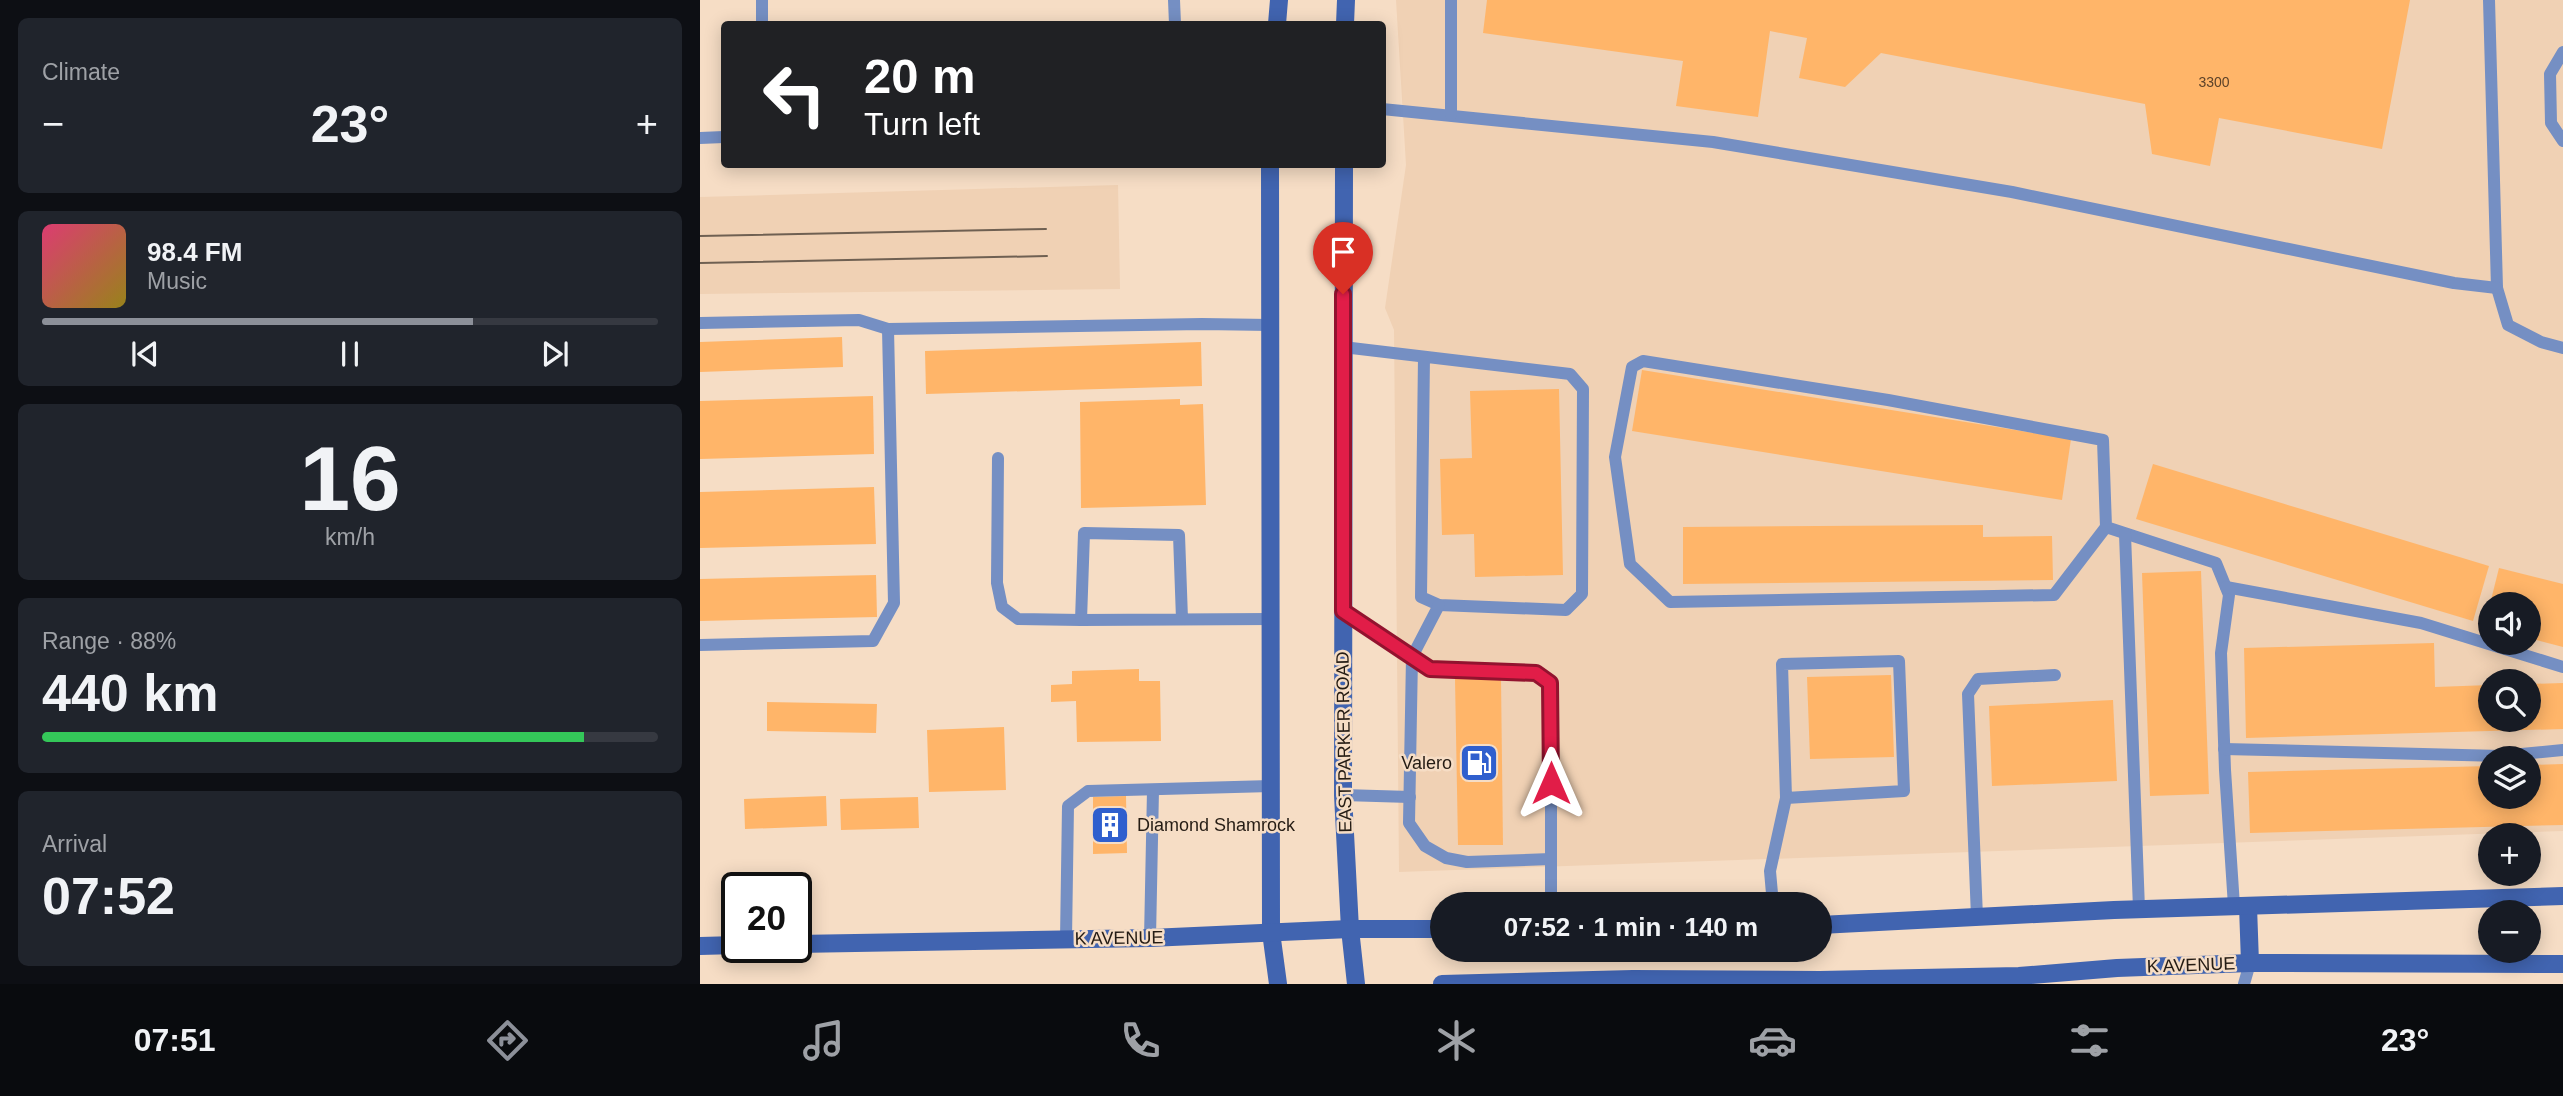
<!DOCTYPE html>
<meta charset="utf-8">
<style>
body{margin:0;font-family:Helvetica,sans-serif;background:#20242c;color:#f1f3f6;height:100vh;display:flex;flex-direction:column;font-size:26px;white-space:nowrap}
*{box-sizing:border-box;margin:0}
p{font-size:23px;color:#9ea1a6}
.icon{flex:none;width:38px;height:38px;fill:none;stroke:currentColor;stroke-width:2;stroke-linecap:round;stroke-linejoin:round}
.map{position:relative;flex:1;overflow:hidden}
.panel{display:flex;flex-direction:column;gap:18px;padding:18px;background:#0d0f14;width:700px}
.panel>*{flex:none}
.hud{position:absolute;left:21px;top:21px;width:665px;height:147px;border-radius:7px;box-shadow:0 4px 18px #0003;background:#202124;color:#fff;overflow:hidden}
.buttons{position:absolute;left:1778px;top:592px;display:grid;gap:14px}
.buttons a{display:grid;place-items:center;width:63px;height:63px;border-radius:50%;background:#171b24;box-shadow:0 4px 18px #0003;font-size:35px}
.speed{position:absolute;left:21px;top:872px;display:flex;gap:14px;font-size:35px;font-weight:700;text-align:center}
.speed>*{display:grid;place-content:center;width:91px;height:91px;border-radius:50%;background:#171b24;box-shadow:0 4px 18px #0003;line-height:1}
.speed .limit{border:4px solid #111;border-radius:10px;background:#fff;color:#111}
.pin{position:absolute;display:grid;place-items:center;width:60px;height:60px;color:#fff;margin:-72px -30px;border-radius:50% 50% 50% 0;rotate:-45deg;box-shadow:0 0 7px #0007}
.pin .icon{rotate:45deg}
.me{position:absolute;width:77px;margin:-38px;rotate:0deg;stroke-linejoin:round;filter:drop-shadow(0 0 5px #0008)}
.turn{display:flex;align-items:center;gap:24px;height:147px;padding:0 28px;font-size:32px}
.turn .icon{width:91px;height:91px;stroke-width:2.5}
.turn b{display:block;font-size:49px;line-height:60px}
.big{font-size:52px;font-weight:700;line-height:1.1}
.panel .card{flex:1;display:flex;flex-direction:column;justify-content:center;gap:10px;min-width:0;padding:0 24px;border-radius:10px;background:#20242c}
.panel .dial{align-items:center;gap:0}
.dial b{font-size:91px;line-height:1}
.song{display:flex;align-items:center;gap:21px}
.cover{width:84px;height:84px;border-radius:10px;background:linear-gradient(135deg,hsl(340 70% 55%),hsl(50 70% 35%))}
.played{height:7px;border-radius:4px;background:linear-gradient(90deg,#8c9099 70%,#363941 70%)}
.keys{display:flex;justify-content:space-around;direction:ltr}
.heat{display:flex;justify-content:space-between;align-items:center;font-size:38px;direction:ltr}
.charge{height:10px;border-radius:5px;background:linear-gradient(90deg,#34c759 88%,#363941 0)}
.trip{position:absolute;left:730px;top:892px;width:402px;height:70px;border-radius:35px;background:#171b24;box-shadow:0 4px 18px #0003;font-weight:700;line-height:70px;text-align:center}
.menu{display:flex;height:112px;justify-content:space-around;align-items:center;background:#090b0e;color:#9ea1a6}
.menu .icon{width:49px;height:49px}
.menu .on{color:#8c9099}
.menu b{font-size:32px;color:#f1f3f6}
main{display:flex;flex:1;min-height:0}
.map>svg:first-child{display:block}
.built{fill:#f0d1b4;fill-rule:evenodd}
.building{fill:#ffb569}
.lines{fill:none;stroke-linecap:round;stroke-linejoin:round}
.service{stroke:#758fc3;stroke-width:12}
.secondary{stroke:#4164b0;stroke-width:18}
.tram{stroke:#6f6052;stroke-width:2}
.route-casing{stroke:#92132f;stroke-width:18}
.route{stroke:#e11d48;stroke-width:12}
.labels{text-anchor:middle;stroke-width:5;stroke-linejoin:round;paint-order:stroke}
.number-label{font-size:14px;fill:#5c4229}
.street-label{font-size:18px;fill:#251c14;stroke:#f6ddc5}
.poi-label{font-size:18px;fill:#251c14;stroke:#f6ddc5;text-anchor:end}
</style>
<main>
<section class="panel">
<div class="card"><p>Climate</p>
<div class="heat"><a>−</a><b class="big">23°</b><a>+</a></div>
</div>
<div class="card">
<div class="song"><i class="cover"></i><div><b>98.4 FM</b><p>Music</p></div></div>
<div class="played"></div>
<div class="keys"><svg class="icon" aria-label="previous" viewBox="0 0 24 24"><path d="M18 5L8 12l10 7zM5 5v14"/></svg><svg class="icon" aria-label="pause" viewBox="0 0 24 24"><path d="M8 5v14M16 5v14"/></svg><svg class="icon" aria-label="next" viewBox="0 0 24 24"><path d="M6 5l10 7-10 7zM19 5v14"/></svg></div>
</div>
<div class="card dial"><b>16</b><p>km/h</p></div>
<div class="card"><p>Range · 88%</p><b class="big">440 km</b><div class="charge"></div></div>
<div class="card"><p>Arrival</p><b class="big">07:52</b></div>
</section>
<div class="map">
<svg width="1863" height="984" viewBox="0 0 1863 984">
<rect width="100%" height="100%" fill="#f6ddc5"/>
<g class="built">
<path d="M 696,0 L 1863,0 L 1863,831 L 699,872 L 694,330 L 685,308 L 706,165 ZM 1790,604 L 1829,604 L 1829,642 L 1790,642 ZM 1790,681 L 1829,681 L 1829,719 L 1790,719 ZM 1790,758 L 1829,758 L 1829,796 L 1790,796 Z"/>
<path d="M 418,185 L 420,289 L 0,294 L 0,197 Z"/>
</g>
<g class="building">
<path d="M 787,0 L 1710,0 L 1682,149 L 1519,118 L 1510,166 L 1452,154 L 1445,104 L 1181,53 L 1145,87 L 1099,78 L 1107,38 L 1070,31 L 1058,117 L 976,106 L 983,61 L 783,33 Z"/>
<path d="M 142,337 L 143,367 L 0,372 L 0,342 Z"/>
<path d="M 501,342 L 502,386 L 226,394 L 225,351 Z"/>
<path d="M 942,370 L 1371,439 L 1362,500 L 932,431 Z"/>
<path d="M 859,389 L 863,575 L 775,577 L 774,534 L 742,535 L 740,459 L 772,458 L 770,391 Z"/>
<path d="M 173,396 L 174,454 L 0,459 L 0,401 Z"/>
<path d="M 480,399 L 480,405 L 503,404 L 506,505 L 381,508 L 380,402 Z"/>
<path d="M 1453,464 L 1789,566 L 1773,621 L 1436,519 Z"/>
<path d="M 174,487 L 176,544 L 0,548 L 0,492 Z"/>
<path d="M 1283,525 L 1283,537 L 1352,536 L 1353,580 L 983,584 L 983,527 Z"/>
<path d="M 1799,568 L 1863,584 L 1863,647 L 1829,638 L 1829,604 L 1790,604 Z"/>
<path d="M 1501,571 L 1509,794 L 1450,796 L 1442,573 Z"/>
<path d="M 176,575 L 177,617 L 0,621 L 0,579 Z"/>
<path d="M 1789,605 L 1790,605 L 1790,628 L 1784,626 Z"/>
<path d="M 1734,643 L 1735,687 L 1790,685 L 1790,719 L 1829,719 L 1829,684 L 1863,683 L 1863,729 L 1546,738 L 1544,648 Z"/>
<path d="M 439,669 L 439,681 L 460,681 L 461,741 L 377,742 L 376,701 L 351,702 L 351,685 L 372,684 L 372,671 Z"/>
<path d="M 1191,675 L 1194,757 L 1110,759 L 1107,677 Z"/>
<path d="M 801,678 L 803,845 L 758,845 L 755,679 Z"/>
<path d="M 1413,700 L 1417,781 L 1292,786 L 1289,706 Z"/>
<path d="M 67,702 L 177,704 L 176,733 L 67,731 Z"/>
<path d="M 304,727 L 306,790 L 229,792 L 227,730 Z"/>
<path d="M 1863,764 L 1863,825 L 1550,833 L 1548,772 L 1790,766 L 1790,796 L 1829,796 L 1829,765 Z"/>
<path d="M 126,796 L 127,826 L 45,829 L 44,799 Z"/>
<path d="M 426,796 L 427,853 L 393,854 L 393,797 Z"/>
<path d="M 218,797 L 219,828 L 141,830 L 140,799 Z"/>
</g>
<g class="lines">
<g class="service">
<path d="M 62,0 L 62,24"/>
<path d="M 474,0 L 475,24"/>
<path d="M 1789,0 L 1797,288 L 1808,325 L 1841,342 L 1863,348"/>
<path d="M 1863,52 L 1850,74 L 1851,123 L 1863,141"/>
<path d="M 682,109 L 1013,142 L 1312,192 L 1754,283 L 1797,288"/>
<path d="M 751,115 L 751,0"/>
<path d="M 0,138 L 24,137"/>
<path d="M 0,323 L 159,320 L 188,329 L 502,324 L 570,325"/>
<path d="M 643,347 L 870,374 L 883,389 L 882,594 L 866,610 L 739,605 L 721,597 L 724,357"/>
<path d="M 298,458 L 297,583 L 302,607 L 318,619 L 381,620"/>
<path d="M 1406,527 L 1354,595 L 970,602 L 930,564 L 915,457 L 932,367 L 943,361 L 1188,400 L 1403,440 L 1406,527 L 1516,563 L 1529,595 L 1521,653 L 1525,770 L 1534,906"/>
<path d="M 1425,534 L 1439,909"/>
<path d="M 1526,587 L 1721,623 L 1863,667"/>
<path d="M 739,605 L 712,657 L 709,823 L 725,846 L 746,858 L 767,862 L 851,859"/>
<path d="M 643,611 L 730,669 L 836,673 L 851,683 L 851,905"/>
<path d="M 482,619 L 479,535 L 384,533 L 381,620 C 444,620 507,619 571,619"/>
<path d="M 0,645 L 173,641 L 194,603 L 188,329"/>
<path d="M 1524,749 L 1801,756 L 1863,750"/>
<path d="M 643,795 L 710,797"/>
<path d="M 1073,905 L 1070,871 L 1086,798 L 1082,664 L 1199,661 L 1204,791 L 1086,798"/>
<path d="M 1277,917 L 1268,694 L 1278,679 L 1355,675"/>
<path d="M 450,938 L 453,790"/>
<path d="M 366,939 L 368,806 L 388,791 L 571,786"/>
<path d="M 1544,984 L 1550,963"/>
</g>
<g class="secondary">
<path d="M 577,24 L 579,0"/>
<path d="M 645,24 L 646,0"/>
<path d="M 570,164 L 571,932 L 578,984"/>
<path d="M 644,164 L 643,795 L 650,929 L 656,984"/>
<path d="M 1548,906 L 1550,963"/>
<path d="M 1120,925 L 1414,910 L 1863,896"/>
<path d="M 96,944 L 450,938 L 650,929 L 742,929"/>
<path d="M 0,946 L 37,945"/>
<path d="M 742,984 L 933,979 L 1120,980 L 1319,976 L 1417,968 L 1550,963 L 1863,964"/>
</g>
<g class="tram">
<path d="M 0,236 L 346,229"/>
<path d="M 0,263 L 347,256"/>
</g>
</g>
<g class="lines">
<g class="route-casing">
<path id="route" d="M 643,294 L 643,611 L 730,669 L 836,673 L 850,683 L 851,783"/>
</g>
<use href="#route" class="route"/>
</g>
<defs>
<g id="fuel-square" transform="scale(2.0125)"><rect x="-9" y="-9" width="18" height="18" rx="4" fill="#2f5fce" stroke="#f6ddc5"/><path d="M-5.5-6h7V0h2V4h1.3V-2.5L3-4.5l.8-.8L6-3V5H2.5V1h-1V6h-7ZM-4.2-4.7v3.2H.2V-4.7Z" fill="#fff"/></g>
<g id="building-square" transform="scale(2.0125)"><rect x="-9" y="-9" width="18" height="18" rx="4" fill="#2f5fce" stroke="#f6ddc5"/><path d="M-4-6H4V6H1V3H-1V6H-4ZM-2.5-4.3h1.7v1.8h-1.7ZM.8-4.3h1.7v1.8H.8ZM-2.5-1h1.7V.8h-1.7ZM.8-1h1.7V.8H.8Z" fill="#fff"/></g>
</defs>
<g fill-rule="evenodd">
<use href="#fuel-square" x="779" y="763"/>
<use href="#building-square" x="410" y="825"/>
</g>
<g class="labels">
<g class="number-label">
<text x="1514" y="87">3300</text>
</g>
<g class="street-label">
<text transform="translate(644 742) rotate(-91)" y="6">EAST PARKER ROAD</text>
<text transform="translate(419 938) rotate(-1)" y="6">K AVENUE</text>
<text transform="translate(1491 965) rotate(-2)" y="6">K AVENUE</text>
</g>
<g class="poi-label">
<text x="752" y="769">Valero</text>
<text x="437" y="831" text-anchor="start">Diamond Shamrock</text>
</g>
</g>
</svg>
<div class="buttons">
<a><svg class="icon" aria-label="sound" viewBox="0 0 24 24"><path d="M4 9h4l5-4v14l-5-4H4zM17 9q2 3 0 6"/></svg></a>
<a><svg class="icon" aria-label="search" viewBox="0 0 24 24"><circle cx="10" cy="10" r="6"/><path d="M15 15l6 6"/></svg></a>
<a><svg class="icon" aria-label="layers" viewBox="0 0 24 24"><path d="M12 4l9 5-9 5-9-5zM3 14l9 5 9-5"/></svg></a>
<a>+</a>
<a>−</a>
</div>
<div class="speed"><div class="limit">20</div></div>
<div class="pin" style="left:643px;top:294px;background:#d93025"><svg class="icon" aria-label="arrive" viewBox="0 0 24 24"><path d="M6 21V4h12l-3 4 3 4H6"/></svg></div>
<svg class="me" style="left:851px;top:783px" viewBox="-20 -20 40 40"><path d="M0-17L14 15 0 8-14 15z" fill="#e11d48" stroke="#fff" stroke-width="4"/></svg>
<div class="trip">07:52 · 1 min · 140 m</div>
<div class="hud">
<div class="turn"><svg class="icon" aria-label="left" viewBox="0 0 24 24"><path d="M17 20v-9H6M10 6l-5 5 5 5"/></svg><div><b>20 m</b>Turn left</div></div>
</div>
</div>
</main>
<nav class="menu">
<b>07:51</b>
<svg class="icon on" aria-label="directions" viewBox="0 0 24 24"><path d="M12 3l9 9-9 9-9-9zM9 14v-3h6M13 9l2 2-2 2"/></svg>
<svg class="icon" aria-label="music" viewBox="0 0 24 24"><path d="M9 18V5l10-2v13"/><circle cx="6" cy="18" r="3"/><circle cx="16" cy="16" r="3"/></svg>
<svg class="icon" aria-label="phone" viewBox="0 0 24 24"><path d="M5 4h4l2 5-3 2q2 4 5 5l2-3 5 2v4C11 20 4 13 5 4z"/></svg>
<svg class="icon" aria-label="climate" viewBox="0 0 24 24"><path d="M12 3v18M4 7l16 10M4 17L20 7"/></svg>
<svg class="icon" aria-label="car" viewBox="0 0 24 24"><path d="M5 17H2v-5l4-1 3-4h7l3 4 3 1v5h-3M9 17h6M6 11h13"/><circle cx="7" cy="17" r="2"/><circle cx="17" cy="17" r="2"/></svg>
<svg class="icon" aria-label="filters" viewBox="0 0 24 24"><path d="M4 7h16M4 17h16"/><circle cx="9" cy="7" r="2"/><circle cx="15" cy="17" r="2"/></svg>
<b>23°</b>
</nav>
